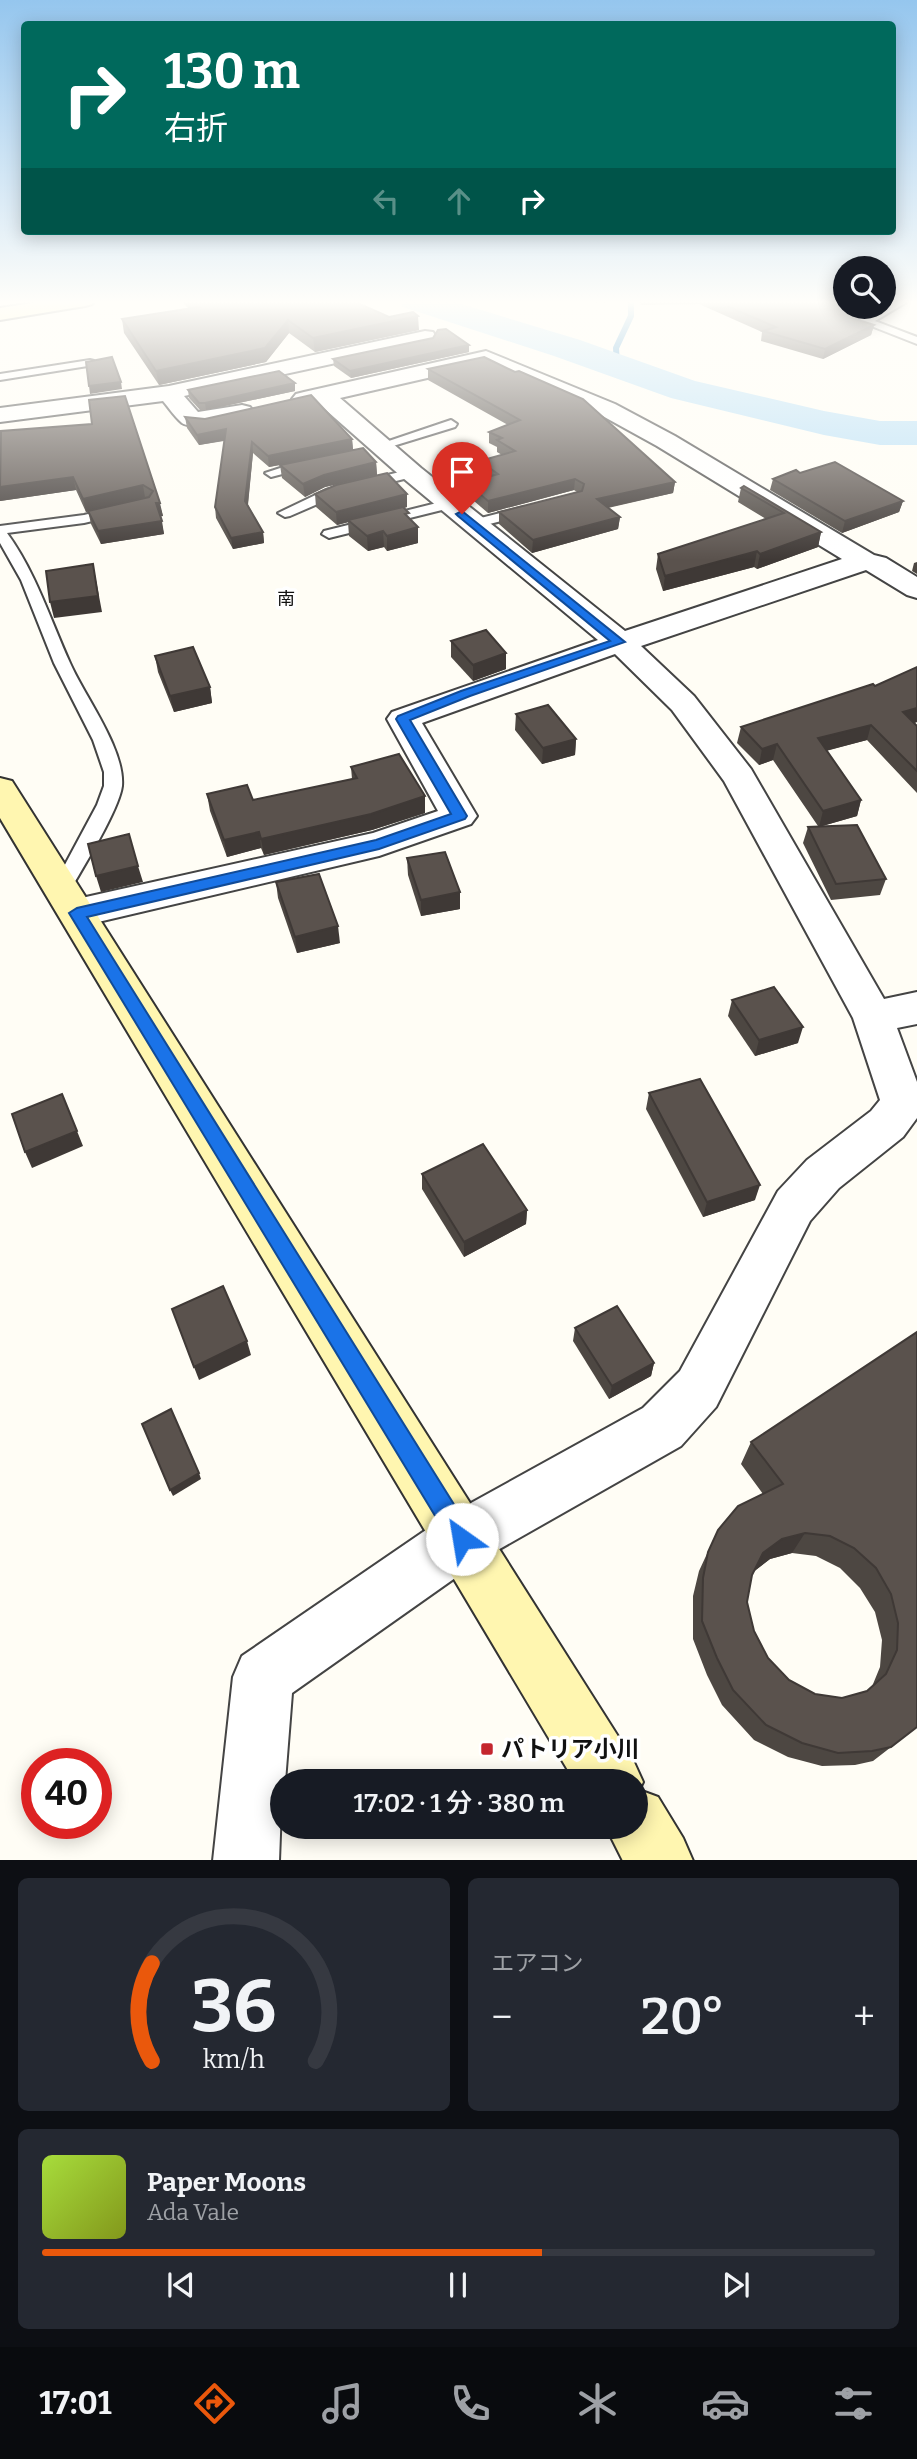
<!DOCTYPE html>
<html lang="ja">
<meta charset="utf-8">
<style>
body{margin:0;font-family:Bitter,"Noto Sans JP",serif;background:#242831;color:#f1f3f6;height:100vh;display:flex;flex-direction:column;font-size:26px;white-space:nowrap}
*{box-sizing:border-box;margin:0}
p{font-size:23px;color:#9ea1a6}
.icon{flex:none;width:38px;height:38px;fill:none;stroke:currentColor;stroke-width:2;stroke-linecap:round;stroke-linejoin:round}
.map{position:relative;height:1860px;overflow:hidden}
.sheet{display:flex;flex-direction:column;gap:18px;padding:18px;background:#0d0f14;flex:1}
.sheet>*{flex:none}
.guide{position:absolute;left:21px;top:21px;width:875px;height:214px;border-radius:7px;box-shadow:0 4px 18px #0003;background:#00695c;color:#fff;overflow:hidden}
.fabs{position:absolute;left:833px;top:256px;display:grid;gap:14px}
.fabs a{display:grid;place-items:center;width:63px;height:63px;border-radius:50%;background:#171b24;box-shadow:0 4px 18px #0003;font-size:35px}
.speed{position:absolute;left:21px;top:1748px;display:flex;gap:14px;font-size:35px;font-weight:700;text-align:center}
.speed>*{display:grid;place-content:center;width:91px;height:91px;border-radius:50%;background:#171b24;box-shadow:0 4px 18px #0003;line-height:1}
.speed .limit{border:10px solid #d22;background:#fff;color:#111}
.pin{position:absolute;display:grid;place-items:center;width:60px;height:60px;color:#fff;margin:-72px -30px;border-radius:50% 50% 50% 0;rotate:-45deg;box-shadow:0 0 7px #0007}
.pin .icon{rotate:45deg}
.me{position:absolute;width:77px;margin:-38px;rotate:328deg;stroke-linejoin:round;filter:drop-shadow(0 0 5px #0008)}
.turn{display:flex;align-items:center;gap:24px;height:147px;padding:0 28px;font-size:32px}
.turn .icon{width:91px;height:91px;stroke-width:2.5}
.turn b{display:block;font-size:49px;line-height:60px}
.lanes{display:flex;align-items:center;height:66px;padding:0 28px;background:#0003;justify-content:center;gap:35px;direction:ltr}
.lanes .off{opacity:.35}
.big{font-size:52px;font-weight:600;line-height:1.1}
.sheet .card{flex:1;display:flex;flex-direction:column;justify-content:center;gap:10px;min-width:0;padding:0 24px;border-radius:10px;background:#242831}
.sheet .dial{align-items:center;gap:0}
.dial svg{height:182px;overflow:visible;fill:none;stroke:#363941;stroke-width:7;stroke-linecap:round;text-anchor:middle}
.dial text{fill:#f1f3f6;stroke:none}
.song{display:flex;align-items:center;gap:21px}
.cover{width:84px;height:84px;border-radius:10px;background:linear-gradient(135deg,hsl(80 70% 55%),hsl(70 70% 35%))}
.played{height:7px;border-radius:4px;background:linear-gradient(90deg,#ea580c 60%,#363941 60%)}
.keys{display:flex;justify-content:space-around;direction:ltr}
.heat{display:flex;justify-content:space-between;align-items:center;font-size:38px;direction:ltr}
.sheet .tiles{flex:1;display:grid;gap:18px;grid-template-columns:1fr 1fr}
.card:last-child{grid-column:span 2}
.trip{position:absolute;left:270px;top:1769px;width:378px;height:70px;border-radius:35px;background:#171b24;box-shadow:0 4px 18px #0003;font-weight:600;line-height:70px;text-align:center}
.tabs{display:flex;height:112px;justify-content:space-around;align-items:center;background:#090b0e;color:#9ea1a6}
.tabs .icon{width:49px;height:49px}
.tabs .on{color:#ea580c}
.tabs b{font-size:32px;color:#f1f3f6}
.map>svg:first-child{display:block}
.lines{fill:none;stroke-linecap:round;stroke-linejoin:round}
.stream{stroke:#3f96cf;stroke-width:6}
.river{fill:#b9e0f7;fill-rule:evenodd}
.lane-casing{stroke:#444;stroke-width:4}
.street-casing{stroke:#444;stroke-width:4}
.secondary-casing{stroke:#333;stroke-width:4}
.lane{fill:#fff;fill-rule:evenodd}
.street{fill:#fff;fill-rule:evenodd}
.secondary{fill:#fff6b0;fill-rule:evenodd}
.wall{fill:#4d4742;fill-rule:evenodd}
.shaded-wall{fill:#3f3936}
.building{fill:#5a524d;stroke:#3f3936;stroke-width:2;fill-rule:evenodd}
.route{fill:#1a73e8;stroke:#114b97;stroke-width:2}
.poi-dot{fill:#c4262e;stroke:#fff;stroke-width:2.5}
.labels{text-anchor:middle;stroke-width:7;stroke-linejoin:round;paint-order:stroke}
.far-neighbourhood-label{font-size:18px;fill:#111;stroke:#fff}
.near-poi-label{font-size:23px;font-weight:bold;fill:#111;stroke:#fff;text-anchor:start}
</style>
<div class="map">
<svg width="917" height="1861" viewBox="0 0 917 1861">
<rect width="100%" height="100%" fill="#fffdf5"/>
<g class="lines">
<path class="stream" d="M 617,365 L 616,348 L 631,316 L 631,300"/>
<path class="river" d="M 399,300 L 448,300 L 580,340 L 695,381 L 824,411 L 880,421 L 917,421 L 917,445 L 880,445 L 824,435 L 671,398 L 554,356 L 403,307 Z"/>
<g class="lane-casing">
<g id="lane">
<path d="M 805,300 L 818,300 L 865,318 L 898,300 L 910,300 L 875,321 L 917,337 L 917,344 Z"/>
<path d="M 90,360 L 94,361 L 94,365 L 0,380 L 0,374 Z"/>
<path d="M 451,420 L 457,424 L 455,427 L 380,450 L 374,446 Z"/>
<path d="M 305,460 L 311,464 L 309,467 L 271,477 L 265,473 Z"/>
<path d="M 412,469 L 418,473 L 416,476 L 336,496 L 290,516 L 285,517 L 278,513 L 326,490 Z"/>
<path d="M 449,500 L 456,504 L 454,507 L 329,538 L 322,534 L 324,531 Z"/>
<path d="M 524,507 L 529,508 L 529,514 L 474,528 L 467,524 L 469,521 Z"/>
<path d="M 113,508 L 120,512 L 118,515 L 84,523 L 7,533 C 36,573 50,619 70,663 C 85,697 125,749 122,786 C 119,810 82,869 69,892 L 55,892 L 53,887 L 97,805 L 104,786 L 104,772 L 93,740 L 54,663 L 21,580 L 0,543 L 0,526 L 84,515 Z"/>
</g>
</g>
<g class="street-casing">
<g id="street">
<path d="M 425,331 L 433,332 L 436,337 L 433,342 L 184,396 L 198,412 L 242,405 L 250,407 L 254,412 L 250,417 C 237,420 192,431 182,423 C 175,417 169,408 163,401 L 0,422 L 0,408 L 169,386 Z"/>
<path d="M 486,351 L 615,404 L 675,436 L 874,555 L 886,558 L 917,577 L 917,598 L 907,595 L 866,570 L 641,646 L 694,696 L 751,769 L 884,999 L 917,992 L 917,1024 L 897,1028 L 917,1082 L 917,1118 L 903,1137 L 839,1188 L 810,1221 L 716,1407 L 681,1446 L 482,1559 L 292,1693 L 285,1782 L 282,1782 L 279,1861 L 213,1861 L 233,1677 L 242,1656 L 442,1519 L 643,1408 L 680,1371 L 778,1191 L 807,1160 L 871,1111 L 880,1100 L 853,1018 L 724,781 L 672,710 L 615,654 L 422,723 L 477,816 L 471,824 L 379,856 L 77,927 L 64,923 L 58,913 L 64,903 L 77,899 L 373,833 L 438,811 L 387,719 L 392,712 L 598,640 L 403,478 L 318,403 L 304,406 L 296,404 L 292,399 L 296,394 L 304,392 ZM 484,365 L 599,414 L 657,446 L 842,559 L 625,631 L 421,468 L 340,398 Z"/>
</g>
</g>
<g class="secondary-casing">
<g id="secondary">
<path d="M 51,300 L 95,300 L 92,304 L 85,306 L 0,320 L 0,308 Z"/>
<path d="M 0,778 L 12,781 L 633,1760 L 643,1782 L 639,1790 L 658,1797 L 683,1838 L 693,1861 L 623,1861 L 606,1827 L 635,1827 L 635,1782 L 575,1782 L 0,818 Z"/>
</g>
</g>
<use href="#lane" class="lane"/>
<use href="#street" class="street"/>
<use href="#secondary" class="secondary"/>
</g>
<g class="wall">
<path d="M 180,300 L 351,300 L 419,330 L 315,352 L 289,333 L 266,362 L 159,385 L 124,333 L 122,319 L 189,309 Z"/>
<path d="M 591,300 L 823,300 L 860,321 L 874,325 L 871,335 L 823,359 L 761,341 L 762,332 L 699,304 L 641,305 L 639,300 L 593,303 Z"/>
<path d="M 469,345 L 469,352 L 351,378 L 334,366 L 333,359 Z"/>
<path d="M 428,369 L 675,482 L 673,493 L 608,508 L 620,517 L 618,529 L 532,553 L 499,524 L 499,512 L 577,492 L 574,490 L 488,513 L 467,495 L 467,483 L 486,478 L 480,473 L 480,461 L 502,455 L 497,452 L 497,447 L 489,443 L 489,432 L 508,425 L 428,380 Z"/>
<path d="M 295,383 L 295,391 L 206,410 L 200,410 L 189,398 L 188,390 Z"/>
<path d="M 125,396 L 163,516 L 160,516 L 164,534 L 101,544 L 91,524 L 88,511 L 86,512 L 76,490 L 0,501 L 0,436 L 92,424 Z"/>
<path d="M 185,417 L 352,439 L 353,450 L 376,462 L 377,475 L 325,487 L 305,497 L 282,478 L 280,465 L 269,467 L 253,453 L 248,505 L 263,532 L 264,543 L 233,549 L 216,518 L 215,507 L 224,441 L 199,445 L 187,428 Z"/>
<path d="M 800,473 L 903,501 L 899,512 L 842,533 L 770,490 L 773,479 Z"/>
<path d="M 741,488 L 821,532 L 818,547 L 757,569 L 754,567 L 663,591 L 656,569 L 658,554 L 766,519 L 738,502 Z"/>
<path d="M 315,494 L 407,494 L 407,507 L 404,508 L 418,543 L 387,551 L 384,547 L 368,551 L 349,536 L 348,522 L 337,525 L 316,507 Z"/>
<path d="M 917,562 L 917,574 L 912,571 L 914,563 Z"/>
<path d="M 451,641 L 506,653 L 506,669 L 473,681 L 451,657 Z"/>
<path d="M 155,656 L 210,687 L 212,703 L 174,712 L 158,672 Z"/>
<path d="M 917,667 L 917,722 L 914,723 L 917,726 L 917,793 L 867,740 L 826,751 L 861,800 L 857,816 L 822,826 L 886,879 L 880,895 L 831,900 L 803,843 L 808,827 L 818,826 L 773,760 L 759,765 L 737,743 L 741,727 L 875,686 Z"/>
<path d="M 516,714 L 576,739 L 575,755 L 542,764 L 515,730 Z"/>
<path d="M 351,767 L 425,796 L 425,813 L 372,830 L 264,855 L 261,848 L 227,857 L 210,811 L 207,794 L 253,800 L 352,779 Z"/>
<path d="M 407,858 L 460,909 L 421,916 L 408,875 Z"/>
<path d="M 276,882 L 340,943 L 297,953 L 278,898 Z"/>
<path d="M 732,1000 L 798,1043 L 755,1056 L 728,1016 Z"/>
<path d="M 649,1093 L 755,1200 L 703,1217 L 646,1109 Z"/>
<path d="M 422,1174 L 527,1210 L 526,1224 L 464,1257 L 422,1189 Z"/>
<path d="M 575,1328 L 654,1363 L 651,1376 L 609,1399 L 573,1341 Z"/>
<path d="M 917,1332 L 917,1727 L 873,1761 L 855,1765 L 822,1766 L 788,1757 L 754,1740 L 722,1705 L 707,1675 L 693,1639 L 693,1596 L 699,1571 L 718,1530 L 763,1494 L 741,1464 L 751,1442 ZM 792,1553 L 816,1556 L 840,1568 L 860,1588 L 875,1612 L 882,1640 L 880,1667 L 871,1689 L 867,1691 L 842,1698 L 815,1694 L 789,1680 L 768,1658 L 754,1631 L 747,1602 L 752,1575 L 753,1572 L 770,1559 Z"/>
</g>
<g class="shaded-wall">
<path d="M 0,300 L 17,300 L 0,301 Z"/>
<path d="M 862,314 L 859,324 L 852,318 Z"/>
<path d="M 418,316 L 419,330 L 315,352 L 313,338 Z"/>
<path d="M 288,320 L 289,333 L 266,362 L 159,385 L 156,371 Z"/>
<path d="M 874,325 L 871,335 L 823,359 L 825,349 Z"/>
<path d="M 469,345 L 469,352 L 351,378 L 350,371 Z"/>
<path d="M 121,382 L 122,389 L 90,394 L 89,386 Z"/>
<path d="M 295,383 L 295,391 L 206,410 L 205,403 Z"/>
<path d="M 226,429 L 227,440 L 199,445 L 197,435 Z"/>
<path d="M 352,439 L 353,450 L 269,467 L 268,456 Z"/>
<path d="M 252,442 L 253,453 L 247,512 L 245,501 Z"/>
<path d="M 376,462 L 377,475 L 325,487 L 305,497 L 303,484 L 324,475 Z"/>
<path d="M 73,477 L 76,490 L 0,501 L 0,487 Z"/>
<path d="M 575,479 L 574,490 L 488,513 L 488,501 Z"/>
<path d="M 675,482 L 673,493 L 596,510 L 597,499 Z"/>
<path d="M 143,485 L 145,498 L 86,512 L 83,499 Z"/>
<path d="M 407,494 L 407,507 L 350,522 L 348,520 L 349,522 L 337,525 L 336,512 Z"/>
<path d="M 903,501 L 899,512 L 842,533 L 845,521 Z"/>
<path d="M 156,503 L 160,503 L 163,516 L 158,517 Z"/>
<path d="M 620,517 L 618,529 L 532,553 L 533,540 Z"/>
<path d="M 162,521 L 164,534 L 101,544 L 98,531 Z"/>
<path d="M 418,527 L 418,543 L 387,551 L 387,536 Z"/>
<path d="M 383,531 L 384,547 L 368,551 L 367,536 Z"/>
<path d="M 263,532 L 264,543 L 233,549 L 231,538 Z"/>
<path d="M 821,532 L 818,547 L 757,569 L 760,554 Z"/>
<path d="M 757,551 L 754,567 L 663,591 L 665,576 Z"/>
<path d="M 93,564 L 102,612 L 54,618 L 50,602 Z"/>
<path d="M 506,653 L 506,669 L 473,681 L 473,665 Z"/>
<path d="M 210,687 L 212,703 L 174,712 L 170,696 Z"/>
<path d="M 917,708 L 917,722 L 898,728 L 903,712 Z"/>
<path d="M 871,725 L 867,740 L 813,754 L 818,738 Z"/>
<path d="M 576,739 L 575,755 L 542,764 L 543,748 Z"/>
<path d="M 777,744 L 773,760 L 759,765 L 762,749 Z"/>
<path d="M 425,796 L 425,813 L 372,830 L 264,855 L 261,839 Z"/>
<path d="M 861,800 L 857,816 L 819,827 L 823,811 Z"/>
<path d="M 259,832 L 261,848 L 227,857 L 224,840 Z"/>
<path d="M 138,866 L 143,882 L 101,892 L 96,876 Z"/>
<path d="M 460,892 L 460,909 L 421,916 L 421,900 Z"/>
<path d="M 338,926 L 340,943 L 297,953 L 295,937 Z"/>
<path d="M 803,1027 L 798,1043 L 755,1056 L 759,1040 Z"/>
<path d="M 77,1131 L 83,1146 L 32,1168 L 25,1152 Z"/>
<path d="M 760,1185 L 755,1200 L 703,1217 L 707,1202 Z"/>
<path d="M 527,1210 L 526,1224 L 464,1257 L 464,1242 Z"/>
<path d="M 247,1341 L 251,1355 L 199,1380 L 194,1367 Z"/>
<path d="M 654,1363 L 651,1376 L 609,1399 L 612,1386 Z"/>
<path d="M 199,1473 L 201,1479 L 173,1496 L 170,1490 Z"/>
<path d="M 805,1533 L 792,1553 L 770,1559 L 752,1573 L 763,1553 L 782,1539 Z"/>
</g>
<g class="building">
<path d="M 191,300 L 351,300 L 389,317 L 413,312 L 418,316 L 313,338 L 288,320 L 265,348 L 156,371 L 122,319 L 199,307 Z"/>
<path d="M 712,300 L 823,300 L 862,314 L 852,318 L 874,325 L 825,349 L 763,331 L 776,327 Z"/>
<path d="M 446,329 L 469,345 L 350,371 L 333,359 L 433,338 L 438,330 Z"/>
<path d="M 112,357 L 121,382 L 89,386 L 86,362 Z"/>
<path d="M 484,357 L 515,372 L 519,371 L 583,399 L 675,482 L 597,499 L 620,517 L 533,540 L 499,512 L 582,491 L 584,484 L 575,479 L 488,501 L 467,483 L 498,474 L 480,461 L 515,451 L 497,440 L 502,438 L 489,432 L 520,420 L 428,369 Z"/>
<path d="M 279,371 L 295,383 L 205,403 L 199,403 L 188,390 Z"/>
<path d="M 311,395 L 352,439 L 268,456 L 252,442 L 245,501 L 263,532 L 231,538 L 215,507 L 226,429 L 197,435 L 185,417 L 205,419 Z"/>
<path d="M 125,396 L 160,503 L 156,503 L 162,521 L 98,531 L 88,511 L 149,497 L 153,491 L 143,485 L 83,499 L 73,477 L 0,487 L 1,431 L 92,424 L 89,400 Z"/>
<path d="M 363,448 L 376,462 L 324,475 L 303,484 L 280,465 Z"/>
<path d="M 835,462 L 903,501 L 845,521 L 773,479 L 796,470 L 800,473 Z"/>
<path d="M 387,473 L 407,494 L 336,512 L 315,494 L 336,485 Z"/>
<path d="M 744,486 L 821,532 L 760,554 L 757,551 L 665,576 L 658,554 L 784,513 L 741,488 Z"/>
<path d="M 403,507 L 409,513 L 405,514 L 418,527 L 387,536 L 383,531 L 367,536 L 348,520 Z"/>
<path d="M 93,564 L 98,596 L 50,602 L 46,571 Z"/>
<path d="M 486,630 L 506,653 L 473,665 L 451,641 Z"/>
<path d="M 193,647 L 210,687 L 170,696 L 155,656 Z"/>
<path d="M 917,667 L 917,708 L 903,712 L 917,726 L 917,771 L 871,725 L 818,738 L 861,800 L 823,811 L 777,744 L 762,749 L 741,727 L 873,684 L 875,686 Z"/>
<path d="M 548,705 L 576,739 L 543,748 L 516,714 Z"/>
<path d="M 399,754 L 425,796 L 371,814 L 261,839 L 259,832 L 224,840 L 207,794 L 247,785 L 253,800 L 357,778 L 351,767 Z"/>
<path d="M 857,825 L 886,879 L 836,884 L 808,827 Z"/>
<path d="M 129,834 L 138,866 L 96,876 L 88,844 Z"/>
<path d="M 445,852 L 460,892 L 421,900 L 407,858 Z"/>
<path d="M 319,874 L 338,926 L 295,937 L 276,882 Z"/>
<path d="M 774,987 L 803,1027 L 759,1040 L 732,1000 Z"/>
<path d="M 700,1079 L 760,1185 L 707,1202 L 649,1093 Z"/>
<path d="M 62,1094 L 77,1131 L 25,1152 L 12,1114 Z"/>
<path d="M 483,1144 L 527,1210 L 464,1242 L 422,1174 Z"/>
<path d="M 223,1286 L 247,1341 L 194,1367 L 172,1309 Z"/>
<path d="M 617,1306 L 654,1363 L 612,1386 L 575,1328 Z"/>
<path d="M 917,1332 L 917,1727 L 891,1747 L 872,1751 L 838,1753 L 802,1743 L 766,1725 L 733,1690 L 717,1658 L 702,1621 L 703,1578 L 708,1552 L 718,1530 L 738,1506 L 783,1484 L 751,1442 ZM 805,1533 L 830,1536 L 854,1548 L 876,1568 L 891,1594 L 898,1623 L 897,1650 L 886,1674 L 867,1691 L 842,1698 L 815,1694 L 789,1680 L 768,1658 L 754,1631 L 747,1602 L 752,1575 L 763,1553 L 782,1539 Z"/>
<path d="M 171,1409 L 199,1473 L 170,1490 L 142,1424 Z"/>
</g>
<linearGradient id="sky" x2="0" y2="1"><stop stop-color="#95c6ee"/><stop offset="0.54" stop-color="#fffefa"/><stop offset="1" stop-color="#fffefa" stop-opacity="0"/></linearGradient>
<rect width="917" height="560" fill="url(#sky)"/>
<path class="route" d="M 462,511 L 625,642 L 470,696 L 410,720 L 467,816 L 465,819 L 379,849 L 87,917 L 470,1530 L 474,1539 L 470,1547 L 462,1550 L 454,1547 L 69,913 L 77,908 L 376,840 L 451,814 L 396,719 L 398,716 L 461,691 L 610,641 L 458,516 L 456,514 Z"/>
<rect class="poi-dot" x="480" y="1742" width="14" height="14" rx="3.5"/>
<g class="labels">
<g class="far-neighbourhood-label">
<text x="286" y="605">南</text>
</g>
<g class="near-poi-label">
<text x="501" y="1757">パトリア小川</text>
</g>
</g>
</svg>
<div class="fabs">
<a><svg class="icon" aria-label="search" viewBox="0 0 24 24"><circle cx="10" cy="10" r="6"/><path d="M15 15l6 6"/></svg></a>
</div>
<div class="speed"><div class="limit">40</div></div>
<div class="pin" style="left:462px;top:514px;background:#d93025"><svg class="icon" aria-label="arrive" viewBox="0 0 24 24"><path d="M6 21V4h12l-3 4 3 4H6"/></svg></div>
<svg class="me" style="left:462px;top:1539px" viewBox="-20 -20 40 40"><circle r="19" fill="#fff"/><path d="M0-13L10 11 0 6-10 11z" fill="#1a73e8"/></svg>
<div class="trip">17:02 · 1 分 · 380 m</div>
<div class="guide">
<div class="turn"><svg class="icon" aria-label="right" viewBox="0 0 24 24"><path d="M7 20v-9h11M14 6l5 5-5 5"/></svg><div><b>130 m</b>右折</div></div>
<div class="lanes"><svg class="icon off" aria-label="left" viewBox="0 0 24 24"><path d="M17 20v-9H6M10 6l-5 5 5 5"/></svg><svg class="icon off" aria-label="ahead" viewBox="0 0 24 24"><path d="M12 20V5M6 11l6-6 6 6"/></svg><svg class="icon" aria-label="right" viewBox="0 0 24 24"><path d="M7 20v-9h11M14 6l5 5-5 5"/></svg></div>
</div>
</div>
<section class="sheet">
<div class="tiles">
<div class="card dial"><svg viewBox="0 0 100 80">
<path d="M14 69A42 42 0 1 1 86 69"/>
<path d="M14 69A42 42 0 0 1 14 26" stroke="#ea580c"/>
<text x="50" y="56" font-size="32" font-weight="700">36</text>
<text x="50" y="72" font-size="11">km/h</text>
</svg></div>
<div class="card"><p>エアコン</p>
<div class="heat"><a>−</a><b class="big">20°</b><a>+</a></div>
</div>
<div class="card">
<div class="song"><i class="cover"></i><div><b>Paper Moons</b><p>Ada Vale</p></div></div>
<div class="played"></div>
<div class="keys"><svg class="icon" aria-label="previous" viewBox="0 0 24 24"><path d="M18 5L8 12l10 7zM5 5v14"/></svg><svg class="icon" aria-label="pause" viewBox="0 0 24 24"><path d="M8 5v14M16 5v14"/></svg><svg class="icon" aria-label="next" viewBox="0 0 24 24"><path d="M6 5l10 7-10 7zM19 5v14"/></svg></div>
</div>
</div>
</section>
<nav class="tabs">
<b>17:01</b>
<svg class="icon on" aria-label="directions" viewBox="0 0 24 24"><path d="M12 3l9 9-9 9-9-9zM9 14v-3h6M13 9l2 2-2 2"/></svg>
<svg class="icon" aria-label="music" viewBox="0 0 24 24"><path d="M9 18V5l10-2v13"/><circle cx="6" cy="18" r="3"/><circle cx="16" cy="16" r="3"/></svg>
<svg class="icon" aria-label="phone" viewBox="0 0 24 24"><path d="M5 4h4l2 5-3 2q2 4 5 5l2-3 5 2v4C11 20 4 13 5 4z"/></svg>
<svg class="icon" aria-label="climate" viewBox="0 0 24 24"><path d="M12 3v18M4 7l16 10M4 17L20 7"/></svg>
<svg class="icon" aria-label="car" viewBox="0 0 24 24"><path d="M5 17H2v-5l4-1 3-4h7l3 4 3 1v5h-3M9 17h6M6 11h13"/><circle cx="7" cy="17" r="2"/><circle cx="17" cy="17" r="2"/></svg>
<svg class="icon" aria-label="filters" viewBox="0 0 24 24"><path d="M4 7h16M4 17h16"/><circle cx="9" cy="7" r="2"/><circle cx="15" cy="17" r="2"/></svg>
</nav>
